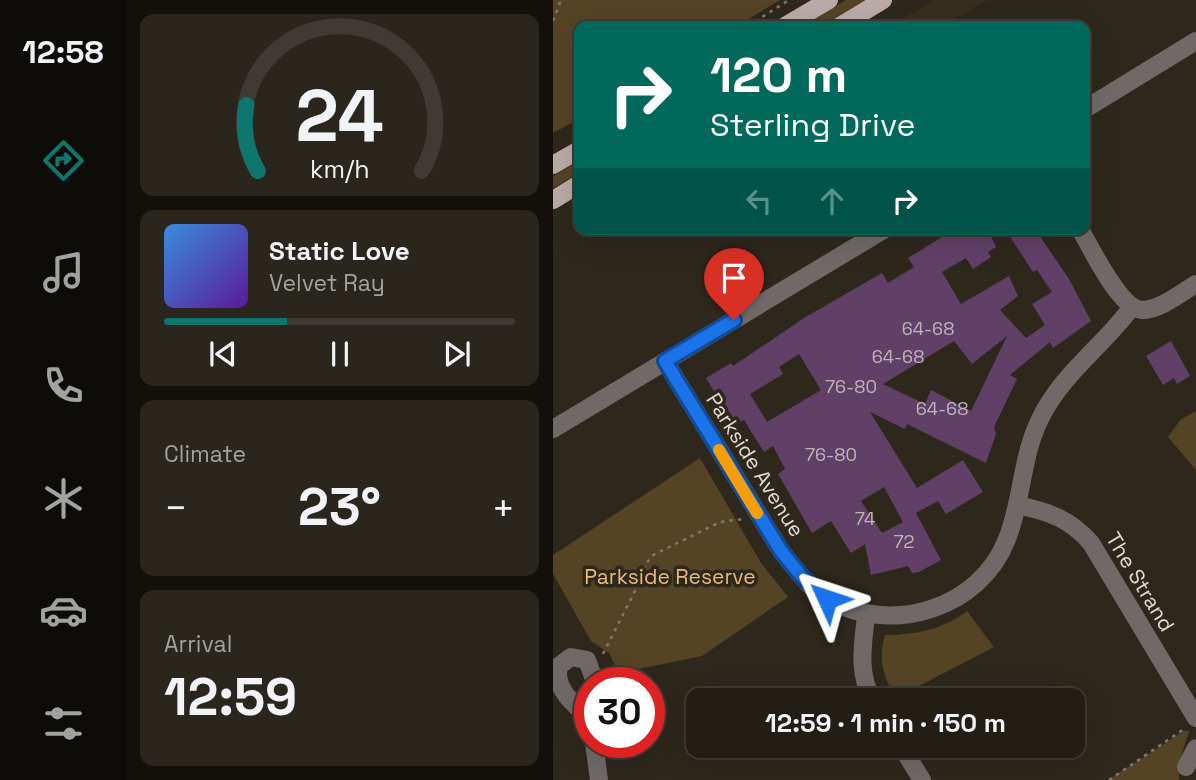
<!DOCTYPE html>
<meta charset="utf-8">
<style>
body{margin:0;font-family:"Space Grotesk",sans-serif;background:#2a261e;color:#f1f3f6;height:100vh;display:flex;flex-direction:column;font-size:26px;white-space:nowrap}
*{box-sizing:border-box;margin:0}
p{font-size:23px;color:#a2a2a0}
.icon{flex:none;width:38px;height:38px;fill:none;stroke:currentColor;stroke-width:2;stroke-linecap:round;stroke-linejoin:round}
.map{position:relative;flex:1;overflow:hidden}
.drawer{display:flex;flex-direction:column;gap:14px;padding:14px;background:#13100c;width:427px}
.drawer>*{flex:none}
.hud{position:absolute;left:21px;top:21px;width:516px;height:214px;border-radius:14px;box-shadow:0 7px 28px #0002,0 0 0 2px #3f3b34;background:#00695c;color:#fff;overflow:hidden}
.speed{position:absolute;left:21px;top:667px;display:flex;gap:14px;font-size:35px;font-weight:700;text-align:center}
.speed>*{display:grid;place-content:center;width:91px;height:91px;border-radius:50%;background:#221d15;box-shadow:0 7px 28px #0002,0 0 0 2px #3f3b34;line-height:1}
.speed .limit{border:10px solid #d22;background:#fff;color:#111}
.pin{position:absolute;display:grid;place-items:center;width:60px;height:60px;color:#fff;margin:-72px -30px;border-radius:50% 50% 50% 0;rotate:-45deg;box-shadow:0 0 7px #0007}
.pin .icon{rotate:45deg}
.me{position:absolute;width:77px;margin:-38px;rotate:312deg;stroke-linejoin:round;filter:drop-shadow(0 0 5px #0008)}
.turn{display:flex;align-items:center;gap:24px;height:147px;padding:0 21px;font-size:32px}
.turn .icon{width:91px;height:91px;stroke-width:2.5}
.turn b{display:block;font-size:49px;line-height:60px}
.lanes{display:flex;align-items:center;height:66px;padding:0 21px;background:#0003;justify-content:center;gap:35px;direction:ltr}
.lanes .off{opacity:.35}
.big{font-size:52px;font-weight:800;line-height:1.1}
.drawer .widget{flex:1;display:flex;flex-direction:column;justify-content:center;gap:10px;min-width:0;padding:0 24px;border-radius:14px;background:#2a261e}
.drawer .dial{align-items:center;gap:0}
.dial svg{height:182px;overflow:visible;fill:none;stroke:#3f3b34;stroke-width:7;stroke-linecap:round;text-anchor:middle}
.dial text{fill:#f1f3f6;stroke:none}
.song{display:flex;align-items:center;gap:21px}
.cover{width:84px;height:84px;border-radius:10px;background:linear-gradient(135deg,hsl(210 70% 55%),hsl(270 70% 35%))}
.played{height:7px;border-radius:4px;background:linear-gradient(90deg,#0f766e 35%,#3f3b34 35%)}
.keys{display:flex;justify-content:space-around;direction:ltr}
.heat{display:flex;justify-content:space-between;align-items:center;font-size:38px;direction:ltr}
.trip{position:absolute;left:133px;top:688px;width:399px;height:70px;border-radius:14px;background:#221d15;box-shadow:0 7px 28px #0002,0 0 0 2px #3f3b34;font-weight:800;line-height:70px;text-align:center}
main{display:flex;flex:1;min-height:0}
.tabs{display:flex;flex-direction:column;width:126px;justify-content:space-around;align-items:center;background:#0e0c08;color:#a2a2a0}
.tabs .icon{width:49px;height:49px}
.tabs .selected{color:#0f766e}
.tabs b{font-size:32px;color:#f1f3f6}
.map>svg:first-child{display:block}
.built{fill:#382e1d}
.green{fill:#554326}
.building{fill:#614068;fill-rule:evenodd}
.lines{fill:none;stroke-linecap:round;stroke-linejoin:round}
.path{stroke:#7e776e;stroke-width:2.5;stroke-dasharray:3.5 5;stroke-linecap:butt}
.minor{stroke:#716968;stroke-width:18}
.major{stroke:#baaaa8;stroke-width:18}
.route-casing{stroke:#114b97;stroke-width:18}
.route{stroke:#1a73e8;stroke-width:12}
.slow{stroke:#f59e0b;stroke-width:12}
.labels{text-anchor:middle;stroke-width:7;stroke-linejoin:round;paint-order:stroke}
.number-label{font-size:18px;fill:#c0b4b9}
.street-label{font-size:21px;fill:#e0dbd4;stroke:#2e271c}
.park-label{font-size:21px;fill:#eabb72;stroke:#2e271c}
</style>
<main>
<nav class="tabs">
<b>12:58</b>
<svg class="icon selected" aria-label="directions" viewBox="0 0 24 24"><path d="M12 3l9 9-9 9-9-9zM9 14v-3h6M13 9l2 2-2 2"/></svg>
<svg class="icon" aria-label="music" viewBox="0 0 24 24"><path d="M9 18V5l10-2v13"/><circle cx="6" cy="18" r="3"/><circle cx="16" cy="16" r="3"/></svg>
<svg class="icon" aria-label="phone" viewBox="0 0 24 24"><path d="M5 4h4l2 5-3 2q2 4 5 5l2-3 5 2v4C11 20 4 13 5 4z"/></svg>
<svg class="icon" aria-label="climate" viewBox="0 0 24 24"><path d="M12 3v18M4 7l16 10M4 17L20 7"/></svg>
<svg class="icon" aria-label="car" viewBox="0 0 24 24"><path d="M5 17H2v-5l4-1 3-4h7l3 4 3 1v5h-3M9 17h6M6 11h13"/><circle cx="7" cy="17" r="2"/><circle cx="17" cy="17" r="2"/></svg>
<svg class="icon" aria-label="filters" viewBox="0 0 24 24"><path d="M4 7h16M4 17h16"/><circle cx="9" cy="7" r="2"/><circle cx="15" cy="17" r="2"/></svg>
</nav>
<section class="drawer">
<div class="widget dial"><svg viewBox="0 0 100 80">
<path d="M14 69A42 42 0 1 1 86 69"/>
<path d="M14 69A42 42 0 0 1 9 40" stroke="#0f766e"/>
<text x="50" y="56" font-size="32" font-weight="700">24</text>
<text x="50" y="72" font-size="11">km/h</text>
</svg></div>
<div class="widget">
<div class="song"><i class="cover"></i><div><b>Static Love</b><p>Velvet Ray</p></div></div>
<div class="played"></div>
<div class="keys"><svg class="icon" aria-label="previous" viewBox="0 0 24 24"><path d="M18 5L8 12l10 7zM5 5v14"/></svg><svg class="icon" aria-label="pause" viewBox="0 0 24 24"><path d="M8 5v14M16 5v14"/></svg><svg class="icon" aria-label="next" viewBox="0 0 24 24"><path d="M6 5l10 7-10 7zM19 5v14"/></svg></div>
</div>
<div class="widget"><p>Climate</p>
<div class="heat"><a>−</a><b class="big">23°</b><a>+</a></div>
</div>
<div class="widget"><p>Arrival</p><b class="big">12:59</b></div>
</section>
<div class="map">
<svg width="643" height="780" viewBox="0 0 643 780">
<rect width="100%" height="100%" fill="#2e271c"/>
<path class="built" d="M 381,0 L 434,0 L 390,26 L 338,26 Z"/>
<g class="green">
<path d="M 0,0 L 227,0 L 184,26 L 26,26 L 26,119 L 0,133 Z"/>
<path d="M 293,0 L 312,0 L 269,26 L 250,26 Z"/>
<path d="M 26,161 L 26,173 L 0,188 L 0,176 Z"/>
<path d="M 643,411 L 643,470 L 615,437 L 627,420 Z"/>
<path d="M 147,458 L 208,563 L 235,597 L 149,656 L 66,673 L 56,653 L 38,641 L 0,574 L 0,555 Z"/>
<path d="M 414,611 L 441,647 L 343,698 C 330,677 325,659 332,635 C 363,635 390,629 414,611 Z"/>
<path d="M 631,731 L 636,731 L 626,763 L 626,780 L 555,780 Z"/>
</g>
<g class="building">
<path d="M 402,229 L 428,229 L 432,237 L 437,234 L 443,247 L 435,252 L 438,257 L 420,269 L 413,258 L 389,272 L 408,304 L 456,276 L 465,296 L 447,310 L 473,338 L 492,325 L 479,304 L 499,292 L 484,270 L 480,272 L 452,229 L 482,229 L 516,279 L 538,321 L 500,348 L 497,342 L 457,375 L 464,379 L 441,427 L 443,434 L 433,463 L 354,424 L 352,429 L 317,412 L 364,488 L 410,460 L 430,492 L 393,514 L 385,501 L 363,513 L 388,560 L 366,572 L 359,573 L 355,566 L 318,575 L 312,544 L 298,553 L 278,521 L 259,533 L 225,474 L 232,469 L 220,446 L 211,452 L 191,420 L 181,425 L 153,378 L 178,363 L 180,366 L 251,318 L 329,273 L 335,283 L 361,267 L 355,258 ZM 454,336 L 418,411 L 378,390 L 372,404 L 330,384 L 401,341 L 419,364 ZM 246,354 L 268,390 L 214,422 L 197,394 L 230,374 L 226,367 ZM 331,487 L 350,522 L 329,533 L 308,501 Z"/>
<path d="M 618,341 L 637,376 L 624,384 L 621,378 L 610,385 L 593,356 Z"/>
</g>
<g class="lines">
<g class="path">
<path d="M 0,21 L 8,0"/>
<path d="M 195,26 L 236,0"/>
<path d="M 50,654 L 84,587 L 92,565 L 100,555 L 167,522 L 190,519"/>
<path d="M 556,780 L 631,729"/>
</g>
<g class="minor">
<path d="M 532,109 L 643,41"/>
<path d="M 527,229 C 538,248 567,309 589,310 C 607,310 628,293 643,284"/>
<path d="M 112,361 L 228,551 C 242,568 256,589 276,600 C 339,635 427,609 454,539 C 470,499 468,456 488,417 C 510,373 550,346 579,307"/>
<path d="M 0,429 L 332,229"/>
<path d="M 464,505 C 495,511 517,519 538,543 L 643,718"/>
<path d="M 313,616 C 310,644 304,674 320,700"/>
<path d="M 37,718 C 22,706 0,688 6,666 L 18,657 L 34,660 L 42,682"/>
<path d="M 41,742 L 46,780"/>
<path d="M 348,746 L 369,780"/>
<path d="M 633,767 L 643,748"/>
</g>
<g class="major">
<path d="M 232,26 L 276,0"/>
<path d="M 287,26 L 330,0"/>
<path d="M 0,165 L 26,150"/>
<path d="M 0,200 L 26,184"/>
</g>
</g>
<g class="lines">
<g class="route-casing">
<path id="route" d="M 181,320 L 112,361 L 228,551 L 250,578 L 274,599"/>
</g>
<use href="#route" class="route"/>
<path class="slow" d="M 166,450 L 204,513"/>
</g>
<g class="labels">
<g class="number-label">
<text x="375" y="335">64-68</text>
<text x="345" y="363">64-68</text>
<text x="298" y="393">76-80</text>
<text x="389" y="415">64-68</text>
<text x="278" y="461">76-80</text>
<text x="312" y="525">74</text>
<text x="351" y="548">72</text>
</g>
<g class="street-label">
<text transform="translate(202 465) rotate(58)" y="7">Parkside Avenue</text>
<text transform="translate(587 582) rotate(59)" y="7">The Strand</text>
</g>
<g class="park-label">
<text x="117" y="584">Parkside Reserve</text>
</g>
</g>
</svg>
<div class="speed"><div class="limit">30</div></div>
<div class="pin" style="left:181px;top:320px;background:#d93025"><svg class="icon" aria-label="arrive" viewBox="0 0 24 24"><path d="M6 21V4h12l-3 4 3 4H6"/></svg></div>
<svg class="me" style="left:274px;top:599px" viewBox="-20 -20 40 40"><path d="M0-17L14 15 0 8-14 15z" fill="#1a73e8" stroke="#fff" stroke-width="4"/></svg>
<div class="trip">12:59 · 1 min · 150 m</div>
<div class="hud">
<div class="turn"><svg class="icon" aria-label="right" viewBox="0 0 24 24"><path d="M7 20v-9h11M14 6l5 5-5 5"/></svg><div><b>120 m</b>Sterling Drive</div></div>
<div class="lanes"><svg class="icon off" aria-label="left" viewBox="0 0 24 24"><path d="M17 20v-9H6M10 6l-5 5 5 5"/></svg><svg class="icon off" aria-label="ahead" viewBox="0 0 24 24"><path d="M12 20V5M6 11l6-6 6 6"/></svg><svg class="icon" aria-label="right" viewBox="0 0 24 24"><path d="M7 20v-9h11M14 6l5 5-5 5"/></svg></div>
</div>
</div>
</main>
